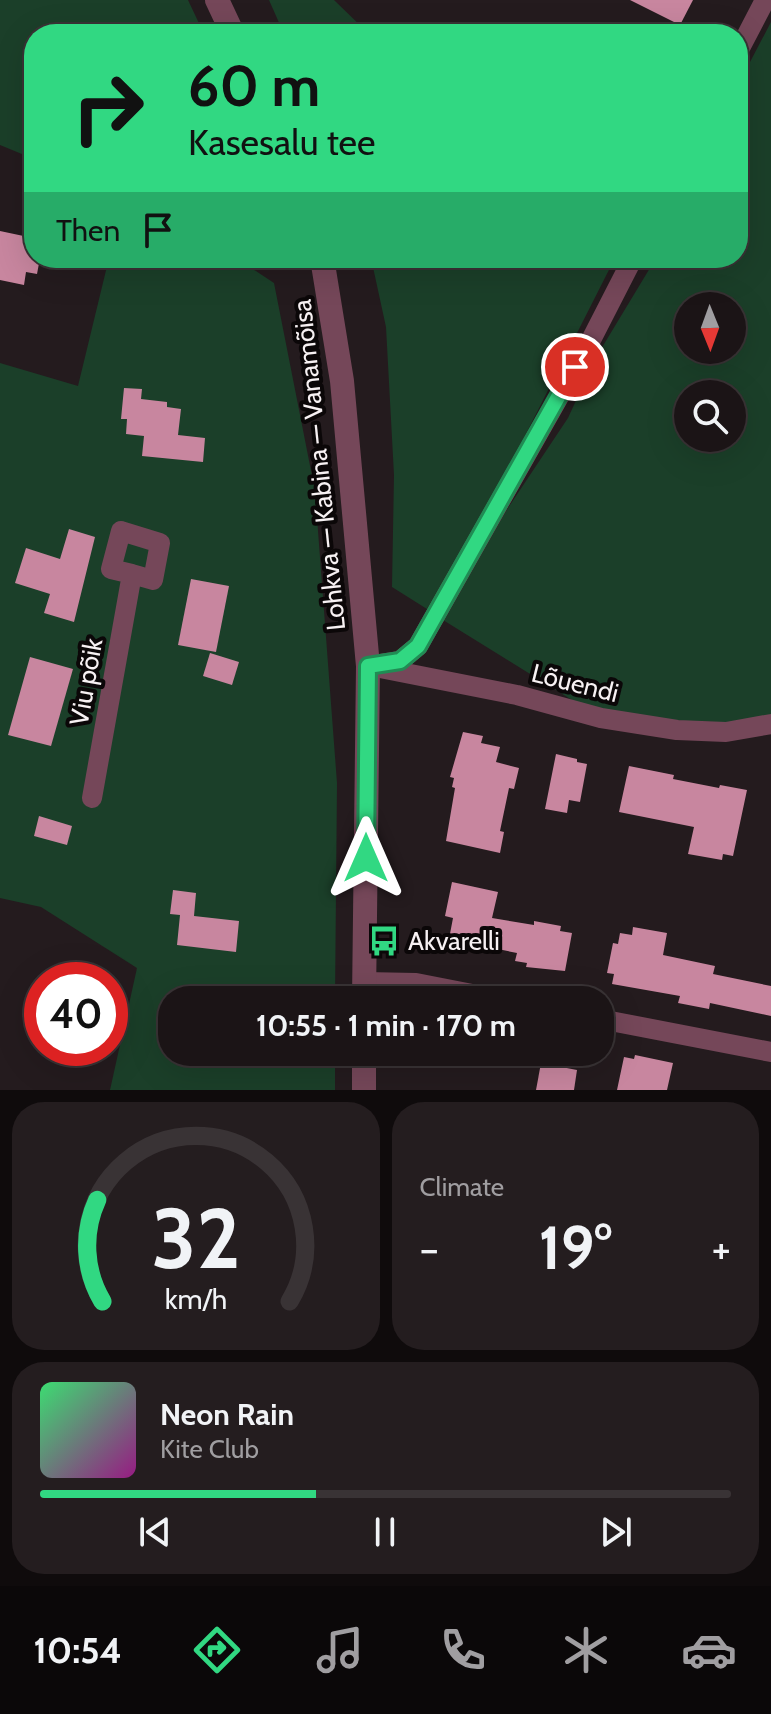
<!DOCTYPE html>
<meta charset="utf-8">
<style>
body{margin:0;font-family:Cabin,sans-serif;background:#241d1f;color:#f1f3f6;height:100vh;display:flex;flex-direction:column;font-size:30px;white-space:nowrap}
*{box-sizing:border-box;margin:0}
p{font-size:26px;color:#a09ea1}
.icon{flex:none;width:44px;height:44px;fill:none;stroke:currentColor;stroke-width:2;stroke-linecap:round;stroke-linejoin:round}
.map{position:relative;height:1090px;overflow:hidden}
.side{display:flex;flex-direction:column;gap:12px;padding:12px;background:#0f0b0c;flex:1}
.side>*{flex:none}
.hud{position:absolute;left:24px;top:24px;width:724px;height:244px;border-radius:32px;box-shadow:0 8px 32px #0002,0 0 0 2px #393335;background:#31d882;color:#111;overflow:hidden}
.needle{width:52px;rotate:179deg}
.fabs{position:absolute;left:674px;top:292px;display:grid;gap:16px}
.fabs a{display:grid;place-items:center;width:72px;height:72px;border-radius:50%;background:#1b1416;box-shadow:0 8px 32px #0002,0 0 0 2px #393335;font-size:40px}
.speed{position:absolute;left:24px;top:962px;display:flex;gap:16px;font-size:40px;font-weight:700;text-align:center}
.speed>*{display:grid;place-content:center;width:104px;height:104px;border-radius:50%;background:#1b1416;box-shadow:0 8px 32px #0002,0 0 0 2px #393335;line-height:1}
.speed .limit{border:12px solid #d22;background:#fff;color:#111}
.pin{position:absolute;display:grid;place-items:center;width:68px;height:68px;color:#fff;margin:-34px;border:4px solid #fff;border-radius:50%;box-shadow:0 2px 8px #0007}
.me{position:absolute;width:88px;margin:-44px;rotate:0deg;stroke-linejoin:round;filter:drop-shadow(0 0 6px #0008)}
.turn{display:flex;align-items:center;gap:28px;height:168px;padding:0 32px;font-size:36px}
.turn .icon{width:104px;height:104px;stroke-width:2.5}
.turn b{display:block;font-size:56px;line-height:68px}
.then{display:flex;align-items:center;height:76px;padding:0 32px;background:#0003;gap:16px;font-size:30px}
.big{font-size:60px;font-weight:800;line-height:1.1}
.side .widget{flex:1;display:flex;flex-direction:column;justify-content:center;gap:12px;min-width:0;padding:0 28px;border-radius:32px;background:#241d1f}
.side .dial{align-items:center;gap:0}
.dial svg{height:208px;overflow:visible;fill:none;stroke:#393335;stroke-width:7;stroke-linecap:round;text-anchor:middle}
.dial text{fill:#f1f3f6;stroke:none}
.song{display:flex;align-items:center;gap:24px}
.cover{width:96px;height:96px;border-radius:12px;background:linear-gradient(135deg,hsl(140 70% 55%),hsl(310 70% 35%))}
.played{height:8px;border-radius:4px;background:linear-gradient(90deg,#31d882 40%,#393335 40%)}
.keys{display:flex;justify-content:space-around;direction:ltr}
.heat{display:flex;justify-content:space-between;align-items:center;font-size:44px;direction:ltr}
.side .tiles{flex:1;display:grid;gap:12px;grid-template-columns:1fr 1fr}
.widget:last-child{grid-column:span 2}
.trip{position:absolute;left:158px;top:986px;width:456px;height:80px;border-radius:32px;background:#1b1416;box-shadow:0 8px 32px #0002,0 0 0 2px #393335;font-weight:800;line-height:80px;text-align:center}
.dock{display:flex;height:128px;justify-content:space-around;align-items:center;background:#0b0809;color:#a09ea1}
.dock .icon{width:56px;height:56px}
.dock .selected{color:#31d882}
.dock b{font-size:36px;color:#f1f3f6}
.map>svg:first-child{display:block}
.green{fill:#1b3f29;fill-rule:evenodd}
.building{fill:#c8869f}
.lines{fill:none;stroke-linecap:round;stroke-linejoin:round}
.minor{stroke:#754759;stroke-width:20}
.tertiary{stroke:#754759;stroke-width:24}
.route-casing{stroke:#208c54;stroke-width:20}
.route{stroke:#31d882;stroke-width:14}
.labels{text-anchor:middle;stroke-width:8;stroke-linejoin:round;paint-order:stroke}
.street-label{font-size:26px;fill:#f7f1f3;stroke:#0b0708}
.poi-label{font-size:26px;fill:#f7f1f3;stroke:#0b0708;text-anchor:start}
</style>
<div class="map">
<svg width="771" height="1090" viewBox="0 0 771 1090">
<rect width="100%" height="100%" fill="#241b1e"/>
<g class="green">
<path d="M 0,0 L 188,0 L 204,34 L 34,34 L 34,159 L 0,145 Z"/>
<path d="M 269,0 L 334,0 L 369,34 L 284,34 Z"/>
<path d="M 771,22 L 771,724 L 601,718 L 443,620 L 480,550 L 568,418 L 595,359 L 656,258 L 738,258 L 738,85 ZM 688,306 L 732,306 L 732,350 L 688,350 ZM 688,394 L 732,394 L 732,438 L 688,438 Z"/>
<path d="M 109,258 L 231,258 L 239,260 L 274,283 L 315,491 L 337,783 L 335,1000 L 172,1000 L 172,1052 L 335,1052 L 335,1090 L 110,1090 L 137,968 L 41,907 L 0,898 L 0,363 L 78,386 Z"/>
<path d="M 371,258 L 615,258 L 455,574 L 427,609 L 392,587 L 394,475 L 386,327 Z"/>
</g>
<g class="building">
<path d="M 630,0 L 693,0 L 680,25 Z"/>
<path d="M 0,231 L 33,238 L 30,254 L 34,255 L 34,258 L 40,258 L 37,274 L 26,272 L 24,285 L 0,280 Z"/>
<path d="M 124,388 L 142,389 L 141,399 L 167,402 L 167,407 L 181,409 L 178,435 L 205,438 L 203,462 L 142,456 L 144,436 L 126,434 L 127,419 L 121,419 Z"/>
<path d="M 69,529 L 95,537 L 74,622 L 44,613 L 50,594 L 15,583 L 26,548 L 60,559 Z"/>
<path d="M 191,579 L 229,586 L 216,652 L 178,645 Z"/>
<path d="M 210,653 L 239,662 L 232,685 L 203,676 Z"/>
<path d="M 30,657 L 73,669 L 51,746 L 8,735 Z"/>
<path d="M 463,732 L 483,736 L 481,743 L 500,747 L 496,762 L 519,768 L 514,789 L 509,788 L 500,831 L 504,832 L 500,853 L 446,841 L 455,788 L 452,787 L 454,778 L 450,777 Z"/>
<path d="M 556,754 L 577,759 L 577,762 L 587,764 L 580,802 L 569,800 L 567,813 L 545,809 Z"/>
<path d="M 629,766 L 674,775 L 673,779 L 719,788 L 720,785 L 747,790 L 733,856 L 723,854 L 722,860 L 688,854 L 694,827 L 619,812 Z"/>
<path d="M 39,816 L 72,826 L 67,845 L 34,836 Z"/>
<path d="M 452,882 L 498,892 L 492,918 L 534,925 L 534,921 L 561,926 L 560,931 L 572,933 L 565,971 L 526,967 L 527,963 L 515,961 L 517,953 L 449,939 L 453,918 L 445,916 Z"/>
<path d="M 173,890 L 196,893 L 194,916 L 239,921 L 236,952 L 177,945 L 180,915 L 170,914 Z"/>
<path d="M 633,927 L 667,933 L 663,955 L 715,966 L 713,974 L 771,986 L 771,1016 L 710,1003 L 709,1009 L 678,1003 L 680,996 L 612,984 L 614,974 L 607,973 L 613,943 L 618,944 L 620,933 L 632,935 Z"/>
<path d="M 635,1055 L 673,1063 L 667,1090 L 617,1090 L 624,1057 L 634,1059 Z"/>
<path d="M 541,1063 L 577,1070 L 574,1090 L 536,1090 Z"/>
</g>
<g class="lines">
<g class="minor">
<path d="M 738,52 L 765,0"/>
<path d="M 368,666 L 400,661 L 418,646 L 591,340 L 633,258"/>
<path d="M 380,668 L 517,695 L 601,718 L 677,730 L 726,732 L 771,724"/>
<path d="M 92,798 L 132,574 L 111,569 L 121,531 L 160,543 L 153,580 L 132,574"/>
<path d="M 364,982 L 416,983 L 503,1000"/>
<path d="M 600,1019 L 771,1052"/>
</g>
<g class="tertiary">
<path d="M 217,0 L 233,34"/>
<path d="M 322,258 L 342,381 L 368,666 L 364,1000"/>
<path d="M 364,1052 L 364,1090"/>
</g>
</g>
<g class="lines">
<g class="route-casing">
<path id="route" d="M 366,858 L 368,666 L 400,661 L 418,646 L 575,367"/>
</g>
<use href="#route" class="route"/>
</g>
<defs>
<g id="bus-bare" transform="scale(2.4)"><path d="M-5-6H5V4H4V6H2V4H-2V6H-4V4H-5ZM-3.5-4V0h7V-4ZM-3.5 1.2v1.5H-2V1.2ZM2 1.2v1.5H3.5V1.2Z" fill="#31d882" stroke="#0b0708" stroke-width="2.5" paint-order="stroke"/></g>
</defs>
<g fill-rule="evenodd">
<use href="#bus-bare" x="384" y="941"/>
</g>
<g class="labels">
<g class="street-label">
<text transform="translate(319 465) rotate(-96)" y="9">Lohkva — Kabina — Vanamõisa</text>
<text transform="translate(86 682) rotate(-80)" y="9">Viu põik</text>
<text transform="translate(575 683) rotate(14)" y="9">Lõuendi</text>
</g>
<g class="poi-label">
<text x="408" y="950">Akvarelli</text>
</g>
</g>
</svg>
<div class="fabs">
<a><svg class="needle" viewBox="-14 -14 28 28"><path d="M0-13l5 13h-10z" fill="#e53935"/><path d="M0 13l5-13h-10z" fill="#a09ea1"/></svg></a>
<a><svg class="icon" aria-label="search" viewBox="0 0 24 24"><circle cx="10" cy="10" r="6"/><path d="M15 15l6 6"/></svg></a>
</div>
<div class="speed"><div class="limit">40</div></div>
<div class="pin" style="left:575px;top:367px;background:#d93025"><svg class="icon" aria-label="arrive" viewBox="0 0 24 24"><path d="M6 21V4h12l-3 4 3 4H6"/></svg></div>
<svg class="me" style="left:366px;top:858px" viewBox="-20 -20 40 40"><path d="M0-17L14 15 0 8-14 15z" fill="#31d882" stroke="#fff" stroke-width="4"/></svg>
<div class="trip">10:55 · 1 min · 170 m</div>
<div class="hud">
<div class="turn"><svg class="icon" aria-label="right" viewBox="0 0 24 24"><path d="M7 20v-9h11M14 6l5 5-5 5"/></svg><div><b>60 m</b>Kasesalu tee</div></div>
<div class="then">Then<svg class="icon" aria-label="arrive" viewBox="0 0 24 24"><path d="M6 21V4h12l-3 4 3 4H6"/></svg></div>
</div>
</div>
<section class="side">
<div class="tiles">
<div class="widget dial"><svg viewBox="0 0 100 80">
<path d="M14 69A42 42 0 1 1 86 69"/>
<path d="M14 69A42 42 0 0 1 12 30" stroke="#31d882"/>
<text x="50" y="56" font-size="32" font-weight="700">32</text>
<text x="50" y="72" font-size="11">km/h</text>
</svg></div>
<div class="widget"><p>Climate</p>
<div class="heat"><a>−</a><b class="big">19°</b><a>+</a></div>
</div>
<div class="widget">
<div class="song"><i class="cover"></i><div><b>Neon Rain</b><p>Kite Club</p></div></div>
<div class="played"></div>
<div class="keys"><svg class="icon" aria-label="previous" viewBox="0 0 24 24"><path d="M18 5L8 12l10 7zM5 5v14"/></svg><svg class="icon" aria-label="pause" viewBox="0 0 24 24"><path d="M8 5v14M16 5v14"/></svg><svg class="icon" aria-label="next" viewBox="0 0 24 24"><path d="M6 5l10 7-10 7zM19 5v14"/></svg></div>
</div>
</div>
</section>
<nav class="dock">
<b>10:54</b>
<svg class="icon selected" aria-label="directions" viewBox="0 0 24 24"><path d="M12 3l9 9-9 9-9-9zM9 14v-3h6M13 9l2 2-2 2"/></svg>
<svg class="icon" aria-label="music" viewBox="0 0 24 24"><path d="M9 18V5l10-2v13"/><circle cx="6" cy="18" r="3"/><circle cx="16" cy="16" r="3"/></svg>
<svg class="icon" aria-label="phone" viewBox="0 0 24 24"><path d="M5 4h4l2 5-3 2q2 4 5 5l2-3 5 2v4C11 20 4 13 5 4z"/></svg>
<svg class="icon" aria-label="climate" viewBox="0 0 24 24"><path d="M12 3v18M4 7l16 10M4 17L20 7"/></svg>
<svg class="icon" aria-label="car" viewBox="0 0 24 24"><path d="M5 17H2v-5l4-1 3-4h7l3 4 3 1v5h-3M9 17h6M6 11h13"/><circle cx="7" cy="17" r="2"/><circle cx="17" cy="17" r="2"/></svg>
</nav>
